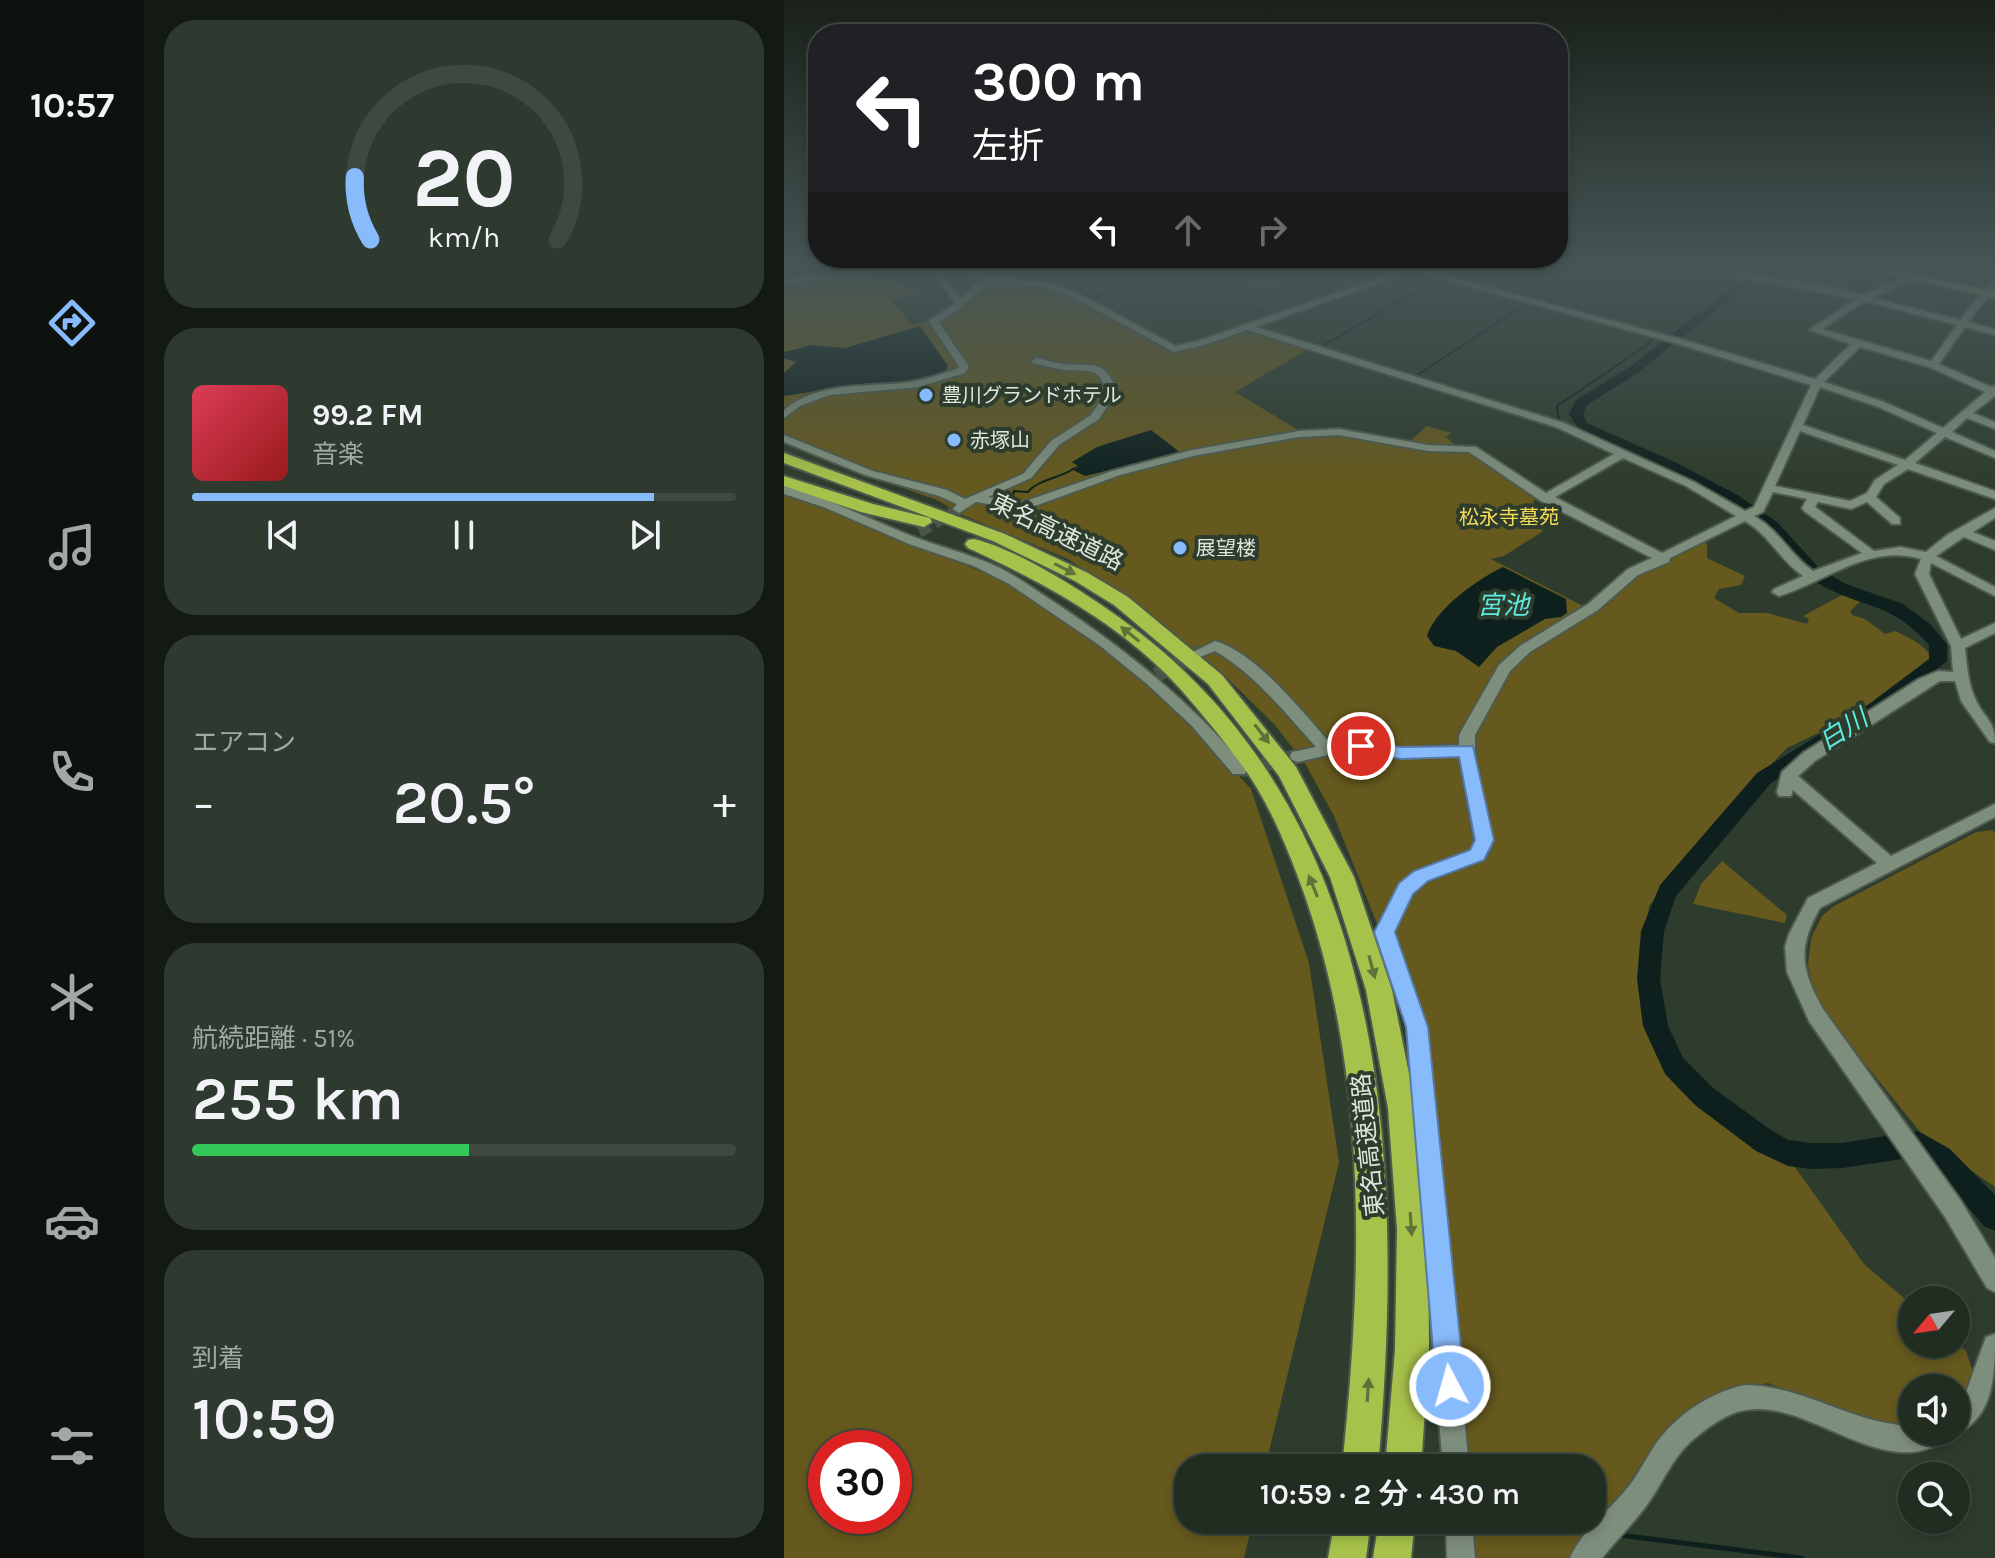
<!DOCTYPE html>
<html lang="ja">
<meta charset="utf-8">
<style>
body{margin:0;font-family:Karla,"Noto Sans JP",sans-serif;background:#2e392f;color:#f1f3f6;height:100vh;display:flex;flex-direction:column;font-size:30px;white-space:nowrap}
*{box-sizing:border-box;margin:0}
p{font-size:26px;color:#a2a8a5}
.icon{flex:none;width:44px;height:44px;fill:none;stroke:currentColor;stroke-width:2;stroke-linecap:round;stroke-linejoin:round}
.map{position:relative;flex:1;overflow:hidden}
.drawer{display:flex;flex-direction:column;gap:20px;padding:20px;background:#131913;width:640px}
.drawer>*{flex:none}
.guide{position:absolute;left:24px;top:24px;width:760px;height:244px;border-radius:32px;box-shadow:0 4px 12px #0003,0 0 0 2px #3f4940;background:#202124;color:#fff;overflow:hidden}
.needle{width:52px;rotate:241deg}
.buttons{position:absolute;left:1114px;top:1286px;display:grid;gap:16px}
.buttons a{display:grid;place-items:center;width:72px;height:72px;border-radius:50%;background:#222d22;box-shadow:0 4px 12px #0003,0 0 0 2px #3f4940;font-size:40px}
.speed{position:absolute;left:24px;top:1430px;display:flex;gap:16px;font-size:40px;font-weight:700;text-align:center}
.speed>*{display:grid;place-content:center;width:104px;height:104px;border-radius:50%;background:#222d22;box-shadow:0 4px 12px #0003,0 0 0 2px #3f4940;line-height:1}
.speed .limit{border:12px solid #d22;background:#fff;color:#111}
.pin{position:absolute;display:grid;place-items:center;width:68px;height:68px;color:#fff;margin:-34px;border:4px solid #fff;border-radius:50%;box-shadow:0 2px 8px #0007}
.me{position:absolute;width:88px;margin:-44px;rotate:354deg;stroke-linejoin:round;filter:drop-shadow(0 0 6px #0008)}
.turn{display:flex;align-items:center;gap:28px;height:168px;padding:0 32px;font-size:36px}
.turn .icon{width:104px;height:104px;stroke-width:2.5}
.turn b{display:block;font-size:56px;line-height:68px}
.lanes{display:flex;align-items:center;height:76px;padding:0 32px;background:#0003;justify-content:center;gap:40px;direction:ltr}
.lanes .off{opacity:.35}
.big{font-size:60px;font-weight:600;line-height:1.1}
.drawer .card{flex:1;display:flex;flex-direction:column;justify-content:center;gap:12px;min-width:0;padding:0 28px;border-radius:32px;background:#2e392f}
.drawer .dial{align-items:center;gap:0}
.dial svg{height:208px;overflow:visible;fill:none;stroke:#3f4940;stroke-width:7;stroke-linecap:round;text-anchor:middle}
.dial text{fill:#f1f3f6;stroke:none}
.song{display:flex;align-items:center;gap:24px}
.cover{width:96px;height:96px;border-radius:12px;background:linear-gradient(135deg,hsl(350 70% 55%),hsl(0 70% 35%))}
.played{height:8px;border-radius:4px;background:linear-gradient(90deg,#88bbfc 85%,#3f4940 85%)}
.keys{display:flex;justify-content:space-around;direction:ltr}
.heat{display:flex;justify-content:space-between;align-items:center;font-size:44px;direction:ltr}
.charge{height:12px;border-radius:6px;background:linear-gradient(90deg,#34c759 51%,#3f4940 0)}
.trip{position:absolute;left:390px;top:1454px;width:432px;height:80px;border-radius:32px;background:#222d22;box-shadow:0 4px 12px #0003,0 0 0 2px #3f4940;font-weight:600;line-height:80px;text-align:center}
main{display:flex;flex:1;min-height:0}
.dock{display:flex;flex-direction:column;width:144px;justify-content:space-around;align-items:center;background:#0e120e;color:#a2a8a5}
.dock .icon{width:56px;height:56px}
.dock .on{color:#88bbfc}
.dock b{font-size:36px;color:#f1f3f6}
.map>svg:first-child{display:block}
.built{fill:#344733}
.green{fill:#65591d;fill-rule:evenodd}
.water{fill:#0e201e}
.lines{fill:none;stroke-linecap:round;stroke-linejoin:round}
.stream-far1{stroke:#0e201e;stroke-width:2}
.stream{stroke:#0e201e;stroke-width:5}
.river{fill:#0e201e;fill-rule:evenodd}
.minor-tunnel-far1{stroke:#485647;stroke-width:12;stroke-dasharray:12 6;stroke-linecap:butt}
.minor-tunnel{stroke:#485647;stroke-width:15;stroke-dasharray:15 8;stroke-linecap:butt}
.minor-casing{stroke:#4e5a4d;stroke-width:4}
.major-casing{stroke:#4e5a4d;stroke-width:4}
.highway-casing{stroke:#4e5a4d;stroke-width:4}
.minor{fill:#7e8e7d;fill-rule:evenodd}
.major{fill:#97ad5e;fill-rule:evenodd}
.highway{fill:#a7c24a;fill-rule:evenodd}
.oneway{fill:#5e7239}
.route{fill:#88bbfc;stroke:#587aa4;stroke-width:2}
.poi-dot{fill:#88bbfc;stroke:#2e3c2d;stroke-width:3}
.labels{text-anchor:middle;stroke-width:8;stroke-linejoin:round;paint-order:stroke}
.far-poi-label{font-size:20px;fill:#dee7dd;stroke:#2e3c2d;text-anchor:start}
.far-park-label{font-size:20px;fill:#f7dd56;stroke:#2e3c2d}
.street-label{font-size:24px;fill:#dee7dd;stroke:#2e3c2d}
.water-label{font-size:26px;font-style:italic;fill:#5debe0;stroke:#2e3c2d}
</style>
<main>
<nav class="dock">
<b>10:57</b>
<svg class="icon on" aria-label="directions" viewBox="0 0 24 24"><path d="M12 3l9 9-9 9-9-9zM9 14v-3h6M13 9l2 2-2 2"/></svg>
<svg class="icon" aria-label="music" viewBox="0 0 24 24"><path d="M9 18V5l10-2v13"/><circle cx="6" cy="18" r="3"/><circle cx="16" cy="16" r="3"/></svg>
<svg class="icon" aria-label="phone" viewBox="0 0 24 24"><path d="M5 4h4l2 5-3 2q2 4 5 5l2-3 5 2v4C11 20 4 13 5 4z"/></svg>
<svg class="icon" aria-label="climate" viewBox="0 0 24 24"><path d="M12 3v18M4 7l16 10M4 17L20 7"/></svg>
<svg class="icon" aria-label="car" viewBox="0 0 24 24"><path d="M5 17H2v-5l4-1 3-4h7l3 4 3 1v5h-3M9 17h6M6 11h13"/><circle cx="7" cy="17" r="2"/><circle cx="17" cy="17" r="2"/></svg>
<svg class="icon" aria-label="filters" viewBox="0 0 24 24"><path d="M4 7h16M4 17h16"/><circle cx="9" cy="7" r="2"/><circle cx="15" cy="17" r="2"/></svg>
</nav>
<section class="drawer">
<div class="card dial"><svg viewBox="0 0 100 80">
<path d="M14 69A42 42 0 1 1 86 69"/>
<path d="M14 69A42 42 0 0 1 8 45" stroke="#88bbfc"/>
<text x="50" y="56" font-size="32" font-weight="700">20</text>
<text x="50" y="72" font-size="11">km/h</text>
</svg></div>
<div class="card">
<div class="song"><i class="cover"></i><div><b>99.2 FM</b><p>音楽</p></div></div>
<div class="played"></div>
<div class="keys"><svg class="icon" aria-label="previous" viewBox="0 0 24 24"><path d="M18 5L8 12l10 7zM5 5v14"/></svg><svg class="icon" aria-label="pause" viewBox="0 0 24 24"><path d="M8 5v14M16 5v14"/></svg><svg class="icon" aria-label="next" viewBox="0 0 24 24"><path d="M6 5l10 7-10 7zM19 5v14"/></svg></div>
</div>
<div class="card"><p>エアコン</p>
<div class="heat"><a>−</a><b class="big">20.5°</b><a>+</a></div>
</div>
<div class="card"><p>航続距離 · 51%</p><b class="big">255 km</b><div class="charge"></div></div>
<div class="card"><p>到着</p><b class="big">10:59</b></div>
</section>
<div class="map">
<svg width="1211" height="1558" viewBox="0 0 1211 1558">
<rect width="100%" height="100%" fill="#2e3c2d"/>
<path class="built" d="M 483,276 L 534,298 L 490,314 L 443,290 Z"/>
<g class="green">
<path d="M 98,272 L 135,293 L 108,301 L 128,325 L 167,315 L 202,283 L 213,282 L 266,288 L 296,300 L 384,351 L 402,350 L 465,329 L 526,348 L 451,392 L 521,434 L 544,433 L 624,443 L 643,426 L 667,433 L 662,437 L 671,445 L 658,450 L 691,454 L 754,498 L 749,501 L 761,524 L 758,532 L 720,556 L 707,559 L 799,606 L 735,649 L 711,673 L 674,733 L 691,839 L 687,848 L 629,874 L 614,887 L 594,926 L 550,816 L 522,765 L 490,724 L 444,679 L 331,590 L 284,559 L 179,515 L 153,500 L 50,464 L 0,442 L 0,283 Z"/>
<path d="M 0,494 L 26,501 L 229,585 L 300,629 L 389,704 L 467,789 L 525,963 L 555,1162 L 481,1468 L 404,1468 L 404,1520 L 469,1520 L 460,1558 L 0,1558 ZM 42,1448 L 110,1448 L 110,1516 L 42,1516 Z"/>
<path d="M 917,540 L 923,544 L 923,558 L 961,576 L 957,585 L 935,589 L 930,598 L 955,613 L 983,613 L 1023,624 L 1025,619 L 1019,616 L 1060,594 L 1078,600 L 1066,611 L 1068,615 L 1081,619 L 1101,634 L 1111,631 C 1124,638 1142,644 1148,659 L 1090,706 L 1003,748 L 972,780 L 940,822 L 865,906 L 860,951 L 867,1022 L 888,1068 L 942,1116 L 971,1138 L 1001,1153 L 1080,1264 L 1128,1305 L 1128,1344 L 1172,1343 L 1182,1351 L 1192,1381 L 1172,1411 L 1172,1388 L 1128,1388 L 1128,1432 L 1060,1415 L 984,1383 L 931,1395 L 870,1445 L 838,1493 L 787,1558 L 685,1558 L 682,1520 L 808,1520 L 808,1468 L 678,1468 L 644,1029 L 607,935 L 636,880 L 693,859 L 688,730 L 727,668 L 747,649 L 851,575 L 882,564 L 904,546 Z"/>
<path d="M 1208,830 L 1211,833 L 1211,1187 L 1142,1139 L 1038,1011 L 1030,996 L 1024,965 L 1027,938 L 1038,916 L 1050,906 L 1192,832 Z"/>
<path d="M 938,861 L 1003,915 L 1001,923 L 909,904 L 917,884 Z"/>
</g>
<g class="water">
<path d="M 136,326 L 164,366 L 161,372 L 141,379 L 66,386 L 0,396 L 0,373 L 12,362 L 0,358 L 0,352 L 28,345 L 61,348 Z"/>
<path d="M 367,430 L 397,453 L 301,476 L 287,469 L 294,466 L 288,462 L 313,447 Z"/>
<path d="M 719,567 L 782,599 L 783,613 L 777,617 L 761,619 L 713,647 L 695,667 L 672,651 L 650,646 L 643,636 C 651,609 694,579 719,567 Z"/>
</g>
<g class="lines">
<g class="stream-far1">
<path d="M 630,272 L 707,292"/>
<path d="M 504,284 L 544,271"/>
<path d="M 270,285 L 305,296 L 332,313"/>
<path d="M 306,298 L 393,271"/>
<path d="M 749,301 L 796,271"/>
<path d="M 849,332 L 860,335"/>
<path d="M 537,347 L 655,278"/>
<path d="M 632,376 L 745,302"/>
<path d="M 775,422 L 773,406 L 866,343 L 869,336"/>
<path d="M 217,496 L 229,496 L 230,491 L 244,492 C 253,480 276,478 289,469"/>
</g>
<path class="stream" d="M 835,1535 L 1018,1558"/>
<path class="river" d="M 969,271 L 981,271 L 855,372 L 803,405 L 799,414 L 803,423 L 891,462 L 955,496 L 993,522 L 1036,569 L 1062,584 L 1119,604 L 1146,624 L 1163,644 L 1163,661 L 1099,712 L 987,783 L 892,896 L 880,931 L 876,979 L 884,1026 L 899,1058 L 929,1088 L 984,1128 L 1004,1140 L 1027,1143 L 1058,1143 L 1134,1131 L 1166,1149 L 1211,1195 L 1211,1231 L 1201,1227 L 1157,1176 L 1132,1157 L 1058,1168 L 1027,1169 L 1004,1166 L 972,1151 L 911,1105 L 881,1074 L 859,1026 L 853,979 L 857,931 L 876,885 L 973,773 L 1085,704 L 1145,659 L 1145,645 C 1106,599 1073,609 1029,580 C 1009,566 998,542 979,526 C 948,499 905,479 868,462 C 841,450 798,442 785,414 L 792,400 L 847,366 Z"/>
<path class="minor-tunnel-far1" d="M 135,532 L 175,509"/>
<g class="minor-tunnel">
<path d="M 372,675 L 416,652"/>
<path d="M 457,770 L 514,756"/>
</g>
<g class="minor-casing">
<g id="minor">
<path d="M 72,271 L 99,271 L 0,285 L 0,279 Z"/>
<path d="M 147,271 L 156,271 L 177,298 L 197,280 L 177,271 L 270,284 L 302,297 L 391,346 L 414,341 L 615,271 L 628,271 L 472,327 L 780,423 L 910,482 L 961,511 L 970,507 L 1027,385 L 894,344 L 629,271 L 643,271 L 900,340 L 1031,379 L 1067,344 L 1025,330 L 1072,299 L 924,271 L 945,271 L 1044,286 L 1079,295 L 1126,274 L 1130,277 L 1129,279 L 1088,298 L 1176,320 L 1199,291 L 1211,281 L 1211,289 L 1184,322 L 1211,329 L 1211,335 L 1181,327 L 1155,364 L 1207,387 L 1211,386 L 1211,396 L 1189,413 L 1211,422 L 1211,429 L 1183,418 L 1168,432 L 1211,451 L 1211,458 L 1161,437 L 1131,463 L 1211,491 L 1211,499 L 1124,469 L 1100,484 L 1092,497 L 1116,518 L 1116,524 L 1108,524 L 1083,502 L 1067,509 L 1034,502 L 1031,507 L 1090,551 L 1116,547 L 1142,552 L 1163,535 L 1211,508 L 1211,518 L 1189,532 L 1211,541 L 1211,550 L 1180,537 L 1152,556 L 1211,587 L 1211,596 L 1147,563 L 1145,574 L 1177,639 L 1211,623 L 1211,633 L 1181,648 C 1183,665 1184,683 1191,698 C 1199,718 1211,719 1211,743 L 1206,742 L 1177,701 L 1171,681 L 1156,681 L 1031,761 L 1014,776 L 1107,856 L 1211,804 L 1211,817 L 1036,908 C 1013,948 1017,970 1039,1009 L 1177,1201 L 1211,1258 L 1211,1292 L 1203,1288 L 1161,1217 L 1025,1021 L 1003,972 L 1001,947 L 1005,934 L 1024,898 L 1093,863 L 1009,790 L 1007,796 L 995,796 L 993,792 L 998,772 L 1019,753 L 1135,679 L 1154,671 L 1169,672 L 1167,646 L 1131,574 L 1137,559 C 1086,543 1041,582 995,596 L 988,592 L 990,589 L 1019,576 C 996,560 985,535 961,521 L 886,558 L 885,562 L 854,575 L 814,610 L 746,652 L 726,671 L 691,735 L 691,758 L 708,847 L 699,860 L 643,881 C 626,895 619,912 610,932 L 643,1027 L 685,1468 L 659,1468 L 623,1027 L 592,932 C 602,909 611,887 631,871 L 687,850 L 691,846 L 675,756 L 617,758 L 561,751 L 514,762 L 508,760 L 506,756 L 508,752 L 532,747 C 501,713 471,674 431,651 L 416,657 L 409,652 L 431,641 C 474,654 517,711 547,744 L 561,741 L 617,748 L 675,745 L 675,735 L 715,665 L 736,646 L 804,604 L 844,569 L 868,558 L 757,501 L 685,452 L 644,451 L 555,435 L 515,437 L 409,456 L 336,475 L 240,510 L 192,502 L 175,513 L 169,509 L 173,504 L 155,496 L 81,475 L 0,442 L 0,435 L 89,471 L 163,490 L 181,499 L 239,474 L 267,441 L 307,415 L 323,391 C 313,365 306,372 282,370 C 271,369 260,365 249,363 L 248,361 L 253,358 C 262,360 271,363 279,364 C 309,367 320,358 333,391 L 315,419 L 275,445 L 247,478 L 204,497 L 239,502 L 328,471 L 408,450 L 515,431 L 555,429 L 644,445 L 692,447 L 762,493 L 830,454 L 772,427 L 463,330 L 420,345 L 390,352 L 296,301 L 265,288 L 205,282 L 174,310 L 155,322 L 185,367 L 181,373 L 134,387 L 45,395 L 16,406 L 0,418 L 0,410 C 33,382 79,387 119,383 C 138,381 155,375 173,369 L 175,367 L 145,321 L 172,303 ZM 1081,301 L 1173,325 L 1147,361 L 1038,329 ZM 1076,347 L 1145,367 L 1201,392 L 1159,428 L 1100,402 L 1040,382 ZM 1036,387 L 1092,406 L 1153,433 L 1121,460 L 1019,425 ZM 1016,431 L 1114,465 L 1091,480 L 1083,493 L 1066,501 L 991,486 ZM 839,458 L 902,486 L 952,516 L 878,553 L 771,497 ZM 989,492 L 1023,499 L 1018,508 L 1020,511 L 1078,553 L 1029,571 C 1005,554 996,531 970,516 L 979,512 Z"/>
<path d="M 0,486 C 44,498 83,518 125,535 C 155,547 187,554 216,568 C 236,578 254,592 273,604 C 343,651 406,701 461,766 L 463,770 L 461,774 L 449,774 L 408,726 L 363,684 L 315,645 L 225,584 L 190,566 L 125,544 L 42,508 L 0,494 Z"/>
<path d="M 1211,1334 C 1211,1372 1211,1417 1172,1434 L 1168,1432 L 1172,1432 L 1172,1404 L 1181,1395 L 1202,1337 Z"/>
<path d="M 961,1385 C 1022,1386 1068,1424 1128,1426 L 1128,1432 L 1168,1432 L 1164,1441 C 1153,1445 1141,1451 1129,1452 C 1070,1457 1010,1395 953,1412 C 938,1417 923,1428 911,1438 C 890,1455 880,1480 865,1502 C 852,1521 833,1539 818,1558 L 786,1558 C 797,1532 822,1513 840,1492 C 853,1478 860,1461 871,1445 C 891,1416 926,1392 961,1385 Z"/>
<path d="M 662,1520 L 688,1520 L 691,1558 L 663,1558 Z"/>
</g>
</g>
<g class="major-casing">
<path id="major" d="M 1093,271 L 1114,271 L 1211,292 L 1211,298 Z"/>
</g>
<g class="highway-casing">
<g id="highway">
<path d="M 0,453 L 221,534 L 304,573 L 344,597 L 438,675 L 512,767 L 570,877 L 608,990 L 632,1108 L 644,1229 L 645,1350 L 637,1468 L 601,1468 L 611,1350 L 613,1229 L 604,1108 L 582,990 L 546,877 L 495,776 L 424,684 L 330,605 L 291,581 L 209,541 L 0,463 Z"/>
<path d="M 0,476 L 89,504 L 146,518 L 148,522 L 140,527 L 77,512 L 0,486 Z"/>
<path d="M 190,539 C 238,551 308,597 348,627 C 610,823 620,1171 594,1468 L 558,1468 C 578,1277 585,1083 522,899 C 506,854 487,806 460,768 C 441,742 420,716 399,692 C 342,627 261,583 184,548 L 181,544 L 184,540 Z"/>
<path d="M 551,1520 L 587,1520 L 582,1558 L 544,1558 Z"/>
<path d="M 595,1520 L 631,1520 L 627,1558 L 589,1558 Z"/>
</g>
</g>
<use href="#minor" class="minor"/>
<use href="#major" class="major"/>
<use href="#highway" class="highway"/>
</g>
<defs><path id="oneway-solid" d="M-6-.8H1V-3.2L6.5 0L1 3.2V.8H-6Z" transform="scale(2)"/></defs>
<g class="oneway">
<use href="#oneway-solid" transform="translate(281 569) rotate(27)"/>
<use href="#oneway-solid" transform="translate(346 634) rotate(-142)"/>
<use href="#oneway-solid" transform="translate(478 734) rotate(52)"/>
<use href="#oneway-solid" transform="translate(529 886) rotate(-112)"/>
<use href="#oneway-solid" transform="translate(588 967) rotate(75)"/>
<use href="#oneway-solid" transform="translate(627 1224) rotate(86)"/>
<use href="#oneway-solid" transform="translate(584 1390) rotate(-86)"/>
</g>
<linearGradient id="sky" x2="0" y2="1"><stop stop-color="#192119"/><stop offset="0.55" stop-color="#465657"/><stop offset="1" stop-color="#465657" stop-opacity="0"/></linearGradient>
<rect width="1211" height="489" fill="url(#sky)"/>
<path class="route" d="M 577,740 L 617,747 L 689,746 L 710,840 L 700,860 L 644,881 L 629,894 L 611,932 L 644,1027 L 681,1386 L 676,1396 L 666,1400 L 656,1396 L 652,1386 L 622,1027 L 590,932 L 615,883 L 630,871 L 686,850 L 691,840 L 675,757 L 617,759 L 571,751 L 569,746 L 571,742 Z"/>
<g class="poi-dot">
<circle cx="142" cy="395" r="8"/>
<circle cx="170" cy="440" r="8"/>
<circle cx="396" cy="548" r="8"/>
</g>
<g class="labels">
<g class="far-poi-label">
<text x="158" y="402">豊川グランドホテル</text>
<text x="186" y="447">赤塚山</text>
<text x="412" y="555">展望楼</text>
</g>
<g class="far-park-label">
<text x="725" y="524">松永寺墓苑</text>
</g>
<g class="street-label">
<text transform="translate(273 532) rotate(26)" y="8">東名高速道路</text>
<text transform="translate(584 1145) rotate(-96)" y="8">東名高速道路</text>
</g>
<g class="water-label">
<text x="719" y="614">宮池</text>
<text transform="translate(1059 729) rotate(-32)" y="9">白川</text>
</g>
</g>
</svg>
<div class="buttons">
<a><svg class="needle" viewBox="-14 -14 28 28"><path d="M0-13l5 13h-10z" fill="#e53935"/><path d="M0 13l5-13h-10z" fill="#a2a8a5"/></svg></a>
<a><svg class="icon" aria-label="sound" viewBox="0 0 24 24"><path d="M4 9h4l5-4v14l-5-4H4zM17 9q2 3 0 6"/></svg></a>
<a><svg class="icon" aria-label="search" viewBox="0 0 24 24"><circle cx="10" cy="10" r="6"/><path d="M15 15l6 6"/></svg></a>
</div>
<div class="speed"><div class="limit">30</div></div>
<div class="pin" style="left:577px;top:746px;background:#d93025"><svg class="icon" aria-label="arrive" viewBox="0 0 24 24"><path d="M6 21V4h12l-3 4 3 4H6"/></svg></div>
<svg class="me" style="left:666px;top:1386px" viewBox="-20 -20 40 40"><circle r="17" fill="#88bbfc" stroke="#fff" stroke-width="3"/><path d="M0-11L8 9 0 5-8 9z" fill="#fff"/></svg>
<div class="trip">10:59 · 2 分 · 430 m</div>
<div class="guide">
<div class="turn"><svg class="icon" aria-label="left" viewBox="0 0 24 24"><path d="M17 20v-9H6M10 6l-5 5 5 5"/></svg><div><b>300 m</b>左折</div></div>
<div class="lanes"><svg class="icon" aria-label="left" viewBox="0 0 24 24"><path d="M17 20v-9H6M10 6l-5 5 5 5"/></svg><svg class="icon off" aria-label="ahead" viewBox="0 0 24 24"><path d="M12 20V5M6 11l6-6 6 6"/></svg><svg class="icon off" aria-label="right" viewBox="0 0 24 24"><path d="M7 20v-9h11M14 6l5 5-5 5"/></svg></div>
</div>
</div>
</main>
